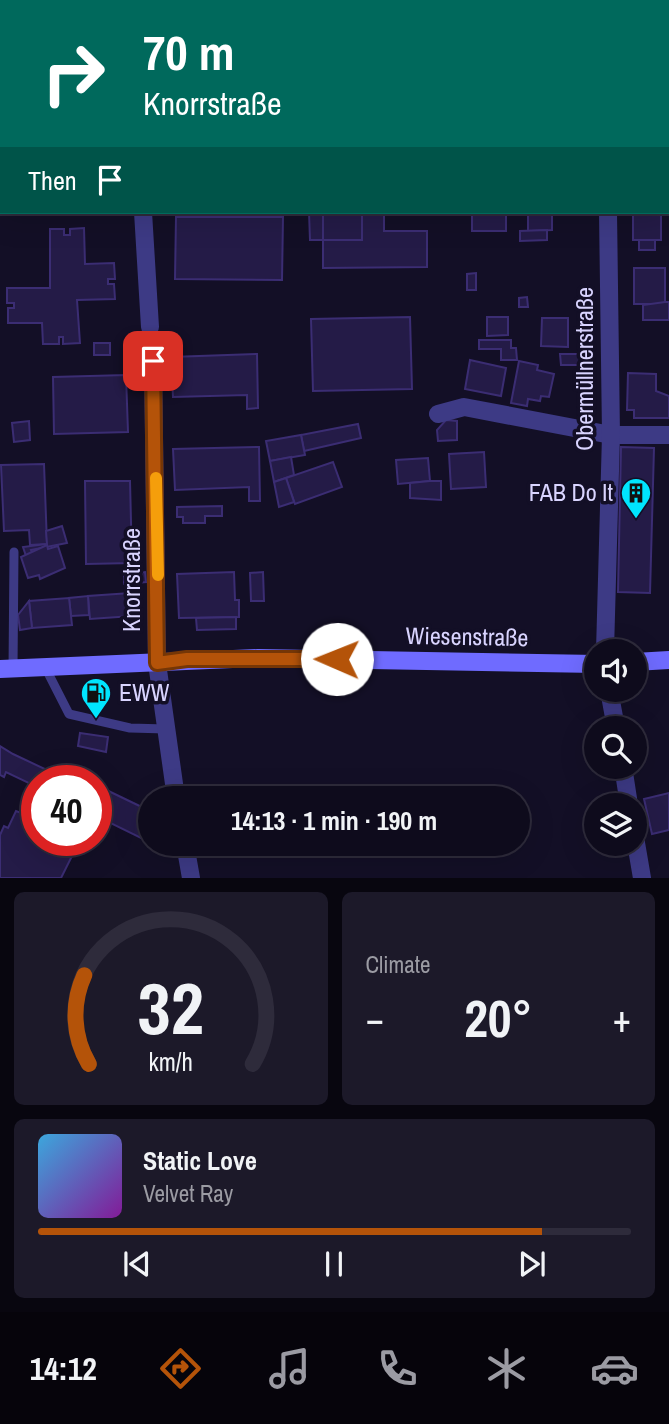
<!DOCTYPE html>
<meta charset="utf-8">
<style>
body{margin:0;font-family:"Archivo Narrow",sans-serif;background:#1c1929;color:#f1f3f6;height:100vh;display:flex;flex-direction:column;font-size:26px;white-space:nowrap}
*{box-sizing:border-box;margin:0}
p{font-size:23px;color:#9b9ba3}
.icon{flex:none;width:38px;height:38px;fill:none;stroke:currentColor;stroke-width:2;stroke-linecap:round;stroke-linejoin:round}
.map{position:relative;height:878px;overflow:hidden}
.details{display:flex;flex-direction:column;gap:14px;padding:14px;background:#08060f;flex:1}
.details>*{flex:none}
.guide{position:absolute;left:0px;top:0px;width:670px;height:214px;box-shadow:0 7px 28px #0002,0 0 0 2px #2e2b3b;background:#00695c;color:#fff;overflow:hidden}
.buttons{position:absolute;left:584px;top:639px;display:grid;gap:14px}
.buttons a{display:grid;place-items:center;width:63px;height:63px;border-radius:50%;background:#0e0b1c;box-shadow:0 7px 28px #0002,0 0 0 2px #2e2b3b;font-size:35px}
.speed{position:absolute;left:21px;top:765px;display:flex;gap:14px;font-size:35px;font-weight:700;text-align:center}
.speed>*{display:grid;place-content:center;width:91px;height:91px;border-radius:50%;background:#0e0b1c;box-shadow:0 7px 28px #0002,0 0 0 2px #2e2b3b;line-height:1}
.speed .limit{border:10px solid #d22;background:#fff;color:#111}
.pin{position:absolute;display:grid;place-items:center;width:60px;height:60px;color:#fff;margin:-30px;border-radius:14px;box-shadow:0 4px 10px #0006}
.me{position:absolute;width:77px;margin:-38px;rotate:271deg;stroke-linejoin:round;filter:drop-shadow(0 0 5px #0008)}
.turn{display:flex;align-items:center;gap:24px;height:147px;padding:0 28px;font-size:32px}
.turn .icon{width:91px;height:91px;stroke-width:2.5}
.turn b{display:block;font-size:49px;line-height:60px}
.then{display:flex;align-items:center;height:66px;padding:0 28px;background:#0003;gap:14px;font-size:26px}
.big{font-size:52px;font-weight:800;line-height:1.1}
.details .tile{flex:1;display:flex;flex-direction:column;justify-content:center;gap:10px;min-width:0;padding:0 24px;border-radius:10px;background:#1c1929}
.details .dial{align-items:center;gap:0}
.dial svg{height:182px;overflow:visible;fill:none;stroke:#2e2b3b;stroke-width:7;stroke-linecap:round;text-anchor:middle}
.dial text{fill:#f1f3f6;stroke:none}
.song{display:flex;align-items:center;gap:21px}
.cover{width:84px;height:84px;border-radius:10px;background:linear-gradient(135deg,hsl(200 70% 55%),hsl(290 70% 35%))}
.played{height:7px;border-radius:4px;background:linear-gradient(90deg,#b45309 85%,#2e2b3b 85%)}
.keys{display:flex;justify-content:space-around;direction:ltr}
.heat{display:flex;justify-content:space-between;align-items:center;font-size:38px;direction:ltr}
.details .tiles{flex:1;display:grid;gap:14px;grid-template-columns:1fr 1fr}
.tile:last-child{grid-column:span 2}
.trip{position:absolute;left:138px;top:786px;width:392px;height:70px;border-radius:35px;background:#0e0b1c;box-shadow:0 7px 28px #0002,0 0 0 2px #2e2b3b;font-weight:800;line-height:70px;text-align:center}
.tab-bar{display:flex;height:112px;justify-content:space-around;align-items:center;background:#06040b;color:#9b9ba3}
.tab-bar .icon{width:49px;height:49px}
.tab-bar .active{color:#b45309}
.tab-bar b{font-size:32px;color:#f1f3f6}
.map>svg:first-child{display:block}
.building{fill:#241b47;stroke:#3b2d73;stroke-width:2}
.lines{fill:none;stroke-linecap:round;stroke-linejoin:round}
.lane{stroke:#3d3a85;stroke-width:9}
.street{stroke:#3d3a85;stroke-width:18}
.secondary{stroke:#6f6bff;stroke-width:18}
.route-casing{stroke:#753606;stroke-width:18}
.route{stroke:#b45309;stroke-width:12}
.slow{stroke:#f59e0b;stroke-width:12}
.labels{text-anchor:middle;stroke-width:7;stroke-linejoin:round;paint-order:stroke}
.street-label{font-size:24px;fill:#d9d4ff;stroke:#130f26}
.poi-label{font-size:24px;fill:#d9d4ff;stroke:#130f26;text-anchor:end}
</style>
<div class="map">
<svg width="669" height="878" viewBox="0 0 669 878">
<rect width="100%" height="100%" fill="#130f26"/>
<g class="building">
<path d="M 309,212 L 323,212 L 323,240 L 310,240 Z"/>
<rect x="323" y="212" width="39" height="28"/>
<path d="M 362,212 L 384,212 L 384,231 L 427,231 L 427,267 L 323,268 L 323,240 L 362,240 Z"/>
<rect x="472" y="212" width="34" height="19"/>
<path d="M 528,212 L 552,212 L 552,230 L 528,231 Z"/>
<path d="M 661,212 L 661,240 L 633,240 L 633,213 Z"/>
<path d="M 176,217 L 283,217 L 282,280 L 175,279 Z"/>
<path d="M 84,228 L 85,264 L 114,263 L 115,279 L 108,279 L 108,284 L 114,284 L 115,299 L 77,300 L 80,343 L 63,344 L 63,337 L 59,337 L 59,344 L 43,344 L 42,323 L 8,323 L 8,308 L 14,308 L 14,303 L 7,303 L 7,288 L 50,288 L 50,229 L 64,229 L 64,235 L 70,235 L 70,229 Z"/>
<path d="M 547,230 L 547,240 L 520,241 L 520,231 Z"/>
<rect x="639" y="240" width="16" height="10"/>
<rect x="634" y="268" width="31" height="36"/>
<path d="M 476,273 L 476,290 L 467,290 L 467,274 Z"/>
<path d="M 527,297 L 528,307 L 519,307 L 519,298 Z"/>
<path d="M 665,302 L 669,302 L 669,320 L 643,320 L 643,305 Z"/>
<path d="M 410,317 L 412,389 L 313,391 L 311,319 Z"/>
<path d="M 487,317 L 508,317 L 508,335 L 487,336 Z"/>
<path d="M 542,318 L 568,318 L 568,347 L 541,346 Z"/>
<path d="M 479,340 L 511,340 L 511,348 L 516,348 L 517,360 L 501,360 L 501,349 L 479,349 Z"/>
<rect x="94" y="343" width="16" height="12"/>
<path d="M 257,354 L 258,408 L 247,409 L 247,395 L 173,397 L 171,357 Z"/>
<path d="M 560,354 L 587,354 L 587,365 L 561,365 Z"/>
<path d="M 470,360 L 506,368 L 501,396 L 465,389 Z"/>
<path d="M 519,361 L 538,365 L 537,370 L 554,374 L 549,397 L 541,396 L 540,401 L 528,399 L 527,406 L 511,403 Z"/>
<path d="M 628,373 L 656,374 L 656,391 L 669,396 L 669,418 L 634,418 L 634,410 L 627,410 Z"/>
<path d="M 126,375 L 128,432 L 54,434 L 53,377 Z"/>
<path d="M 446,420 L 457,421 L 457,440 L 438,441 L 437,430 Z"/>
<path d="M 29,421 L 30,440 L 14,442 L 12,423 Z"/>
<path d="M 358,424 L 361,438 L 304,451 L 301,435 Z"/>
<path d="M 301,435 L 305,455 L 270,461 L 266,441 Z"/>
<path d="M 259,447 L 260,501 L 249,501 L 249,487 L 175,490 L 173,449 Z"/>
<path d="M 621,447 L 654,448 L 650,593 L 618,592 Z"/>
<path d="M 484,452 L 486,487 L 451,489 L 449,454 Z"/>
<path d="M 291,457 L 294,475 L 274,482 L 270,461 Z"/>
<path d="M 428,458 L 430,481 L 398,484 L 396,460 Z"/>
<path d="M 333,462 L 342,487 L 295,504 L 286,478 Z"/>
<path d="M 44,464 L 47,544 L 30,545 L 29,530 L 4,531 L 1,465 Z"/>
<path d="M 286,478 L 294,502 L 279,507 L 274,482 Z"/>
<path d="M 85,481 L 130,481 L 132,563 L 86,564 Z"/>
<path d="M 430,481 L 441,481 L 441,500 L 410,498 L 410,483 Z"/>
<path d="M 222,506 L 222,516 L 205,516 L 205,523 L 183,523 L 183,517 L 177,517 L 177,507 Z"/>
<path d="M 62,526 L 67,543 L 31,550 L 33,554 L 26,556 L 23,547 L 47,544 L 46,531 Z"/>
<path d="M 47,545 L 48,549 L 58,546 L 65,568 L 40,579 L 39,575 L 28,578 L 21,557 Z"/>
<path d="M 145,572 L 146,582 L 124,584 L 124,574 Z"/>
<path d="M 234,572 L 235,600 L 239,600 L 239,617 L 179,618 L 177,574 Z"/>
<path d="M 263,572 L 264,601 L 251,601 L 250,573 Z"/>
<path d="M 130,593 L 132,616 L 90,619 L 88,596 Z"/>
<path d="M 88,596 L 89,615 L 71,616 L 69,598 Z"/>
<path d="M 69,598 L 72,625 L 32,628 L 29,601 Z"/>
<path d="M 29,601 L 32,628 L 20,630 L 18,615 Z"/>
<path d="M 236,617 L 236,629 L 197,630 L 196,618 Z"/>
<path d="M 80,733 L 108,737 L 106,752 L 78,746 Z"/>
<path d="M 0,746 L 13,754 L 68,780 L 37,780 L 37,787 L 6,772 L 4,777 L 0,775 Z"/>
<path d="M 96,785 L 150,811 L 150,819 L 141,838 L 96,816 Z"/>
<path d="M 669,793 L 669,830 L 652,834 L 644,799 Z"/>
<path d="M 22,810 L 37,817 L 37,840 L 80,840 L 61,878 L 0,878 L 0,835 L 4,826 L 8,828 L 16,811 L 21,813 Z"/>
</g>
<g class="lines">
<g class="lane">
<path d="M 45,667 L 69,714 L 130,728 L 166,729"/>
<path d="M 13,669 L 14,552"/>
</g>
<g class="street">
<path d="M 147,2 L 147,0"/>
<path d="M 668,29 L 669,29"/>
<path d="M 0,106 L 2,106"/>
<path d="M 143,212 L 150,327"/>
<path d="M 153,361 L 157,663 L 176,798"/>
<path d="M 438,414 L 464,407 L 611,435 L 669,435"/>
<path d="M 605,651 L 611,435 L 608,212"/>
<path d="M 609,690 L 616,728"/>
<path d="M 623,766 L 629,805"/>
<path d="M 635,837 L 642,878"/>
<path d="M 185,844 L 191,878"/>
</g>
<g class="secondary">
<path d="M 635,662 L 669,660"/>
<path d="M 0,669 L 258,658 L 597,664"/>
</g>
</g>
<g class="lines">
<g class="route-casing">
<path id="route" d="M 153,361 L 157,663 L 187,659 L 337,659"/>
</g>
<use href="#route" class="route"/>
<path class="slow" d="M 156,478 L 158,575"/>
</g>
<defs>
<g id="building-pin" transform="scale(1.575)"><path d="M0 17L-7.5 6A9.5 9.5 0 1 1 7.5 6Z" fill="#00e5ff" stroke="#130f26"/><path d="M-4-6H4V6H1V3H-1V6H-4ZM-2.5-4.3h1.7v1.8h-1.7ZM.8-4.3h1.7v1.8H.8ZM-2.5-1h1.7V.8h-1.7ZM.8-1h1.7V.8H.8Z" fill="#111"/></g>
<g id="fuel-pin" transform="scale(1.575)"><path d="M0 17L-7.5 6A9.5 9.5 0 1 1 7.5 6Z" fill="#00e5ff" stroke="#130f26"/><path d="M-5.5-6h7V0h2V4h1.3V-2.5L3-4.5l.8-.8L6-3V5H2.5V1h-1V6h-7ZM-4.2-4.7v3.2H.2V-4.7Z" fill="#111"/></g>
</defs>
<g fill-rule="evenodd">
<use href="#building-pin" x="636" y="493"/>
<use href="#fuel-pin" x="96" y="693"/>
</g>
<g class="labels">
<g class="street-label">
<text transform="translate(585 369) rotate(-90)" y="8">Obermüllnerstraße</text>
<text transform="translate(132 580) rotate(-90)" y="8">Knorrstraße</text>
<text transform="translate(467 637) rotate(1)" y="8">Wiesenstraße</text>
</g>
<g class="poi-label">
<text x="613" y="501">FAB Do It</text>
<text x="119" y="701" text-anchor="start">EWW</text>
</g>
</g>
</svg>
<div class="buttons">
<a><svg class="icon" aria-label="sound" viewBox="0 0 24 24"><path d="M4 9h4l5-4v14l-5-4H4zM17 9q2 3 0 6"/></svg></a>
<a><svg class="icon" aria-label="search" viewBox="0 0 24 24"><circle cx="10" cy="10" r="6"/><path d="M15 15l6 6"/></svg></a>
<a><svg class="icon" aria-label="layers" viewBox="0 0 24 24"><path d="M12 4l9 5-9 5-9-5zM3 14l9 5 9-5"/></svg></a>
</div>
<div class="speed"><div class="limit">40</div></div>
<div class="pin" style="left:153px;top:361px;background:#d93025"><svg class="icon" aria-label="arrive" viewBox="0 0 24 24"><path d="M6 21V4h12l-3 4 3 4H6"/></svg></div>
<svg class="me" style="left:337px;top:659px" viewBox="-20 -20 40 40"><circle r="19" fill="#fff"/><path d="M0-13L10 11 0 6-10 11z" fill="#b45309"/></svg>
<div class="trip">14:13 · 1 min · 190 m</div>
<div class="guide">
<div class="turn"><svg class="icon" aria-label="right" viewBox="0 0 24 24"><path d="M7 20v-9h11M14 6l5 5-5 5"/></svg><div><b>70 m</b>Knorrstraße</div></div>
<div class="then">Then<svg class="icon" aria-label="arrive" viewBox="0 0 24 24"><path d="M6 21V4h12l-3 4 3 4H6"/></svg></div>
</div>
</div>
<section class="details">
<div class="tiles">
<div class="tile dial"><svg viewBox="0 0 100 80">
<path d="M14 69A42 42 0 1 1 86 69"/>
<path d="M14 69A42 42 0 0 1 12 30" stroke="#b45309"/>
<text x="50" y="56" font-size="32" font-weight="700">32</text>
<text x="50" y="72" font-size="11">km/h</text>
</svg></div>
<div class="tile"><p>Climate</p>
<div class="heat"><a>−</a><b class="big">20°</b><a>+</a></div>
</div>
<div class="tile">
<div class="song"><i class="cover"></i><div><b>Static Love</b><p>Velvet Ray</p></div></div>
<div class="played"></div>
<div class="keys"><svg class="icon" aria-label="previous" viewBox="0 0 24 24"><path d="M18 5L8 12l10 7zM5 5v14"/></svg><svg class="icon" aria-label="pause" viewBox="0 0 24 24"><path d="M8 5v14M16 5v14"/></svg><svg class="icon" aria-label="next" viewBox="0 0 24 24"><path d="M6 5l10 7-10 7zM19 5v14"/></svg></div>
</div>
</div>
</section>
<nav class="tab-bar">
<b>14:12</b>
<svg class="icon active" aria-label="directions" viewBox="0 0 24 24"><path d="M12 3l9 9-9 9-9-9zM9 14v-3h6M13 9l2 2-2 2"/></svg>
<svg class="icon" aria-label="music" viewBox="0 0 24 24"><path d="M9 18V5l10-2v13"/><circle cx="6" cy="18" r="3"/><circle cx="16" cy="16" r="3"/></svg>
<svg class="icon" aria-label="phone" viewBox="0 0 24 24"><path d="M5 4h4l2 5-3 2q2 4 5 5l2-3 5 2v4C11 20 4 13 5 4z"/></svg>
<svg class="icon" aria-label="climate" viewBox="0 0 24 24"><path d="M12 3v18M4 7l16 10M4 17L20 7"/></svg>
<svg class="icon" aria-label="car" viewBox="0 0 24 24"><path d="M5 17H2v-5l4-1 3-4h7l3 4 3 1v5h-3M9 17h6M6 11h13"/><circle cx="7" cy="17" r="2"/><circle cx="17" cy="17" r="2"/></svg>
</nav>
